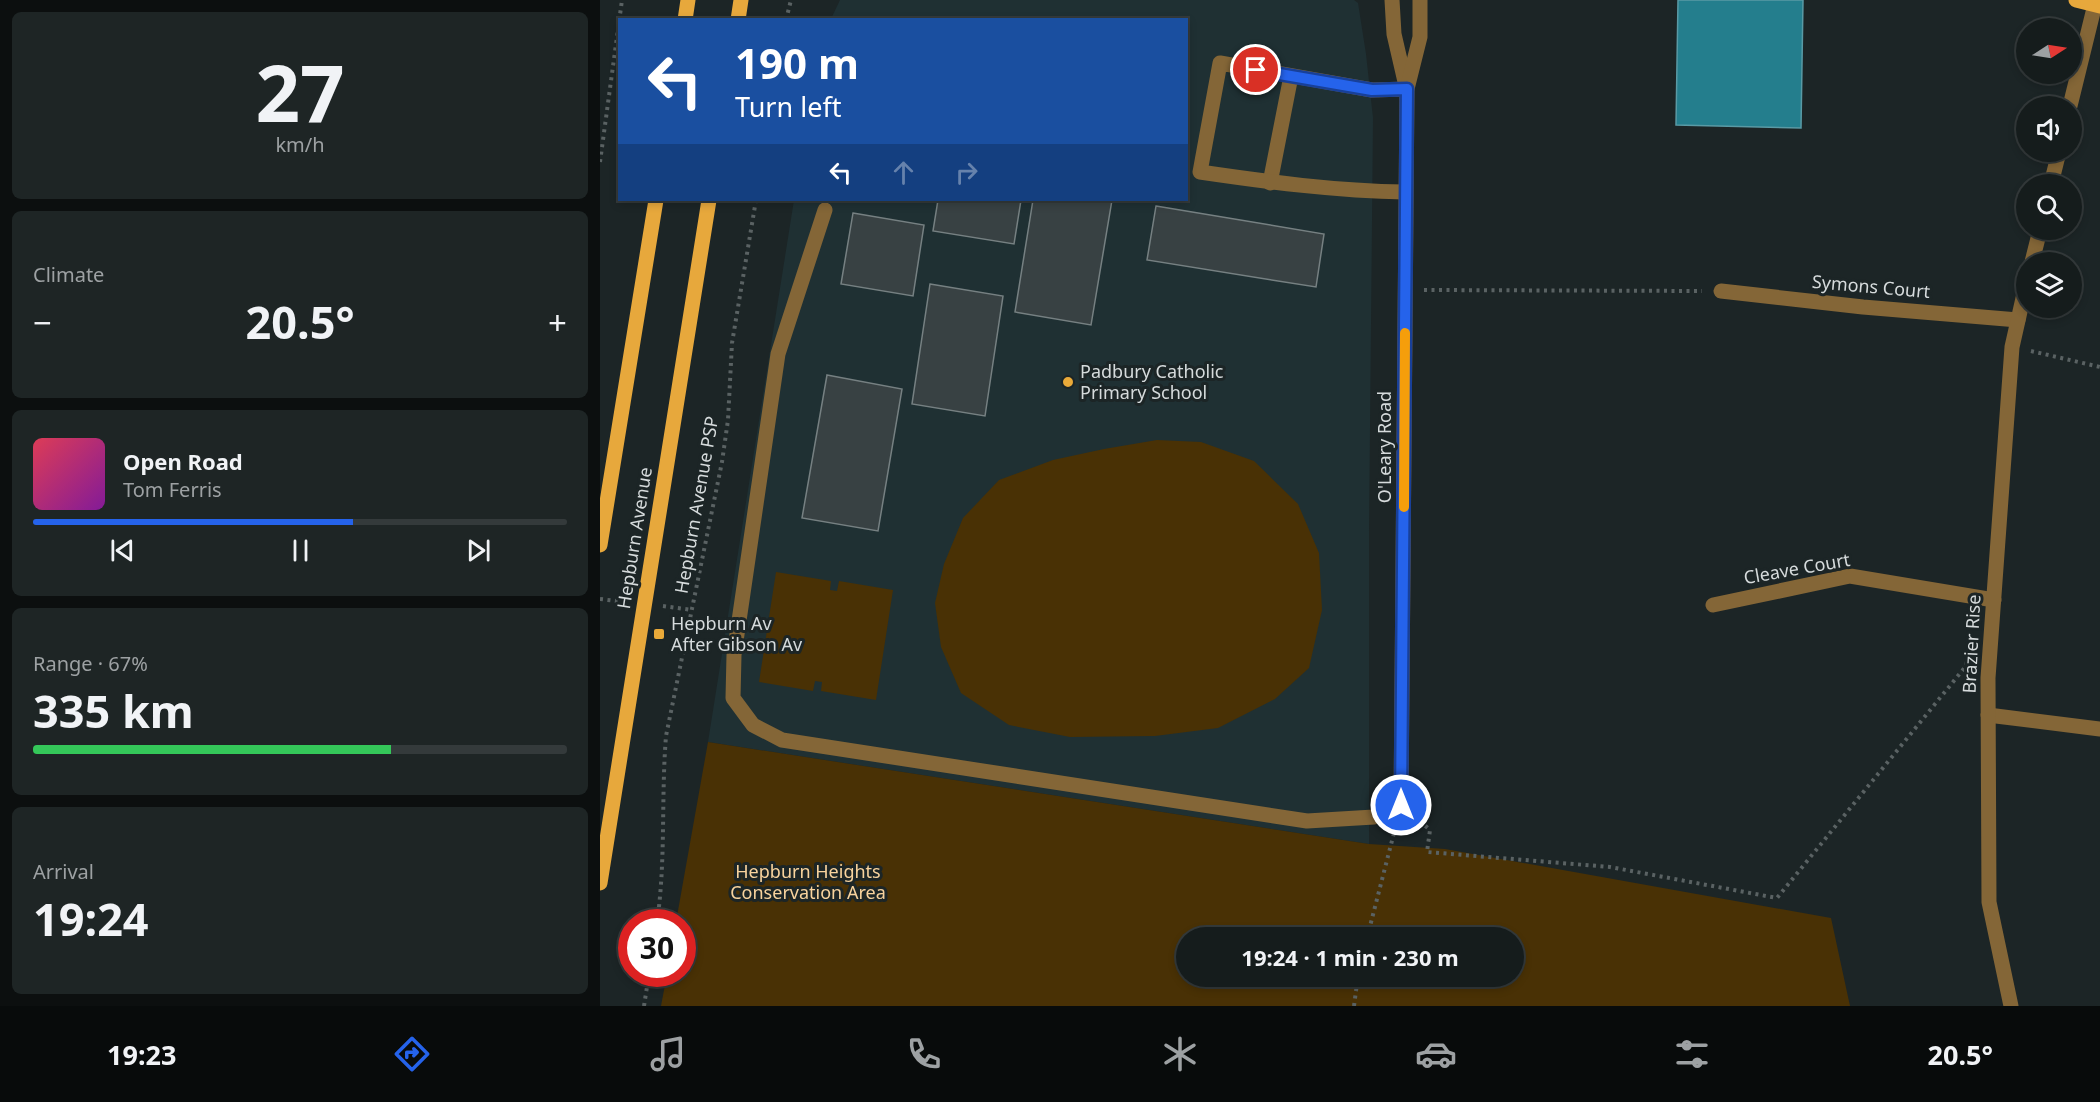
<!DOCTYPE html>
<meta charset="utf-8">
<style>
body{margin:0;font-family:"Noto Sans",sans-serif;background:#1e2525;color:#f1f3f6;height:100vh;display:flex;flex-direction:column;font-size:22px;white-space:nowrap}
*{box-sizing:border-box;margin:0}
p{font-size:20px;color:#9da1a3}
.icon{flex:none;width:33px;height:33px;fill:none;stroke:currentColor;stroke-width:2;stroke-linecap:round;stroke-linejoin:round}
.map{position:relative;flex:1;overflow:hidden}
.details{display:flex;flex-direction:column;gap:12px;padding:12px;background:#0c0f0f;width:600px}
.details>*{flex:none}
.guide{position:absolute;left:18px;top:18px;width:570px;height:183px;border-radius:0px;box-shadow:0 3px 9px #0003,0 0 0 2px #343a3b;background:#1a4fa0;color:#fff;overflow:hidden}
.needle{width:39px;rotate:78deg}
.fabs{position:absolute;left:1416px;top:18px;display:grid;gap:12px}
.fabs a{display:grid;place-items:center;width:66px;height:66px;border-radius:50%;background:#151c1c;box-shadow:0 3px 9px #0003,0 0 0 2px #343a3b;font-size:30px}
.speed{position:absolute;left:18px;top:909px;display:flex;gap:12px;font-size:30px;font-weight:700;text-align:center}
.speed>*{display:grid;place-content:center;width:78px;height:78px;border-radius:50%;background:#151c1c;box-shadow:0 3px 9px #0003,0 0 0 2px #343a3b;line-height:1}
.speed .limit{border:9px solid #d22;background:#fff;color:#111}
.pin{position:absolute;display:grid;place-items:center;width:51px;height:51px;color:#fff;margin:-26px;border:3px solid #fff;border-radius:50%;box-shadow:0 2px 6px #0007}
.me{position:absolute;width:66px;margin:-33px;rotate:0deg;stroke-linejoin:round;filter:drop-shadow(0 0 4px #0008)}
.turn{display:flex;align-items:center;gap:21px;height:126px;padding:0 18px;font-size:27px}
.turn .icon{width:78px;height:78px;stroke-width:2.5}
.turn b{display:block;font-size:42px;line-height:51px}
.lanes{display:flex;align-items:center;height:57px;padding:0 18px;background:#0003;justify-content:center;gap:30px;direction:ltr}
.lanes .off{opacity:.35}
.big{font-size:45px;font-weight:700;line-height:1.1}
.details .tile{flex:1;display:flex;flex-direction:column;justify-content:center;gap:9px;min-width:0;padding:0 21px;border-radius:9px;background:#1e2525}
.details .dial{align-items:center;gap:0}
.dial b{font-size:78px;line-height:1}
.song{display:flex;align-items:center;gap:18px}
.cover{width:72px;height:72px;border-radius:9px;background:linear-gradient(135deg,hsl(350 70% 55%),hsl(290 70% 35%))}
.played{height:6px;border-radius:3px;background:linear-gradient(90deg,#2563eb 60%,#343a3b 60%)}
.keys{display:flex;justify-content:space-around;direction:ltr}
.heat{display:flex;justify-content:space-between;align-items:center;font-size:33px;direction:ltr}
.charge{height:9px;border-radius:4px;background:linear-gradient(90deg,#34c759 67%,#343a3b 0)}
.trip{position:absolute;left:576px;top:927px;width:348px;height:60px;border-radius:30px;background:#151c1c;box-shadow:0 3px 9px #0003,0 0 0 2px #343a3b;font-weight:700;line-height:60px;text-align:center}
.menu{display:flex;height:96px;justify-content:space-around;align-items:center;background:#080b0b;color:#9da1a3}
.menu .icon{width:42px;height:42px}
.menu .on{color:#2563eb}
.menu b{font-size:27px;color:#f1f3f6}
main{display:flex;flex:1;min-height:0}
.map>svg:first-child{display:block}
.built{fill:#1f3033}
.green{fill:#493105;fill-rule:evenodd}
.water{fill:#247e8d;stroke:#599aa5;stroke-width:1.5}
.building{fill:#384143;stroke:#768082;stroke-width:1.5}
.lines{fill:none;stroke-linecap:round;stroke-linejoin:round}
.path{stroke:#5a6263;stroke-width:4;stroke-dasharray:3 4.5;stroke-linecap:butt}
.minor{stroke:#846637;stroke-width:15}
.major{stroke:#e7a83c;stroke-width:15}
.route-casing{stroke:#184099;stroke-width:15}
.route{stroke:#2563eb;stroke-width:10}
.slow{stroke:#f59e0b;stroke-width:10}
.poi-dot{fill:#eaaa39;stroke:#1c2526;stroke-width:2}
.labels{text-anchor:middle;stroke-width:6;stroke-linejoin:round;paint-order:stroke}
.street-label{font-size:18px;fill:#d6dbdc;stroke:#1c2526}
.poi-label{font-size:18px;fill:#d6dbdc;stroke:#1c2526;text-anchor:start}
.park-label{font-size:18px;fill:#f8d39d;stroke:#1c2526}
</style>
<main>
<section class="details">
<div class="tile dial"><b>27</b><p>km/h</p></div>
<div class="tile"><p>Climate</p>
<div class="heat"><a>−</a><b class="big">20.5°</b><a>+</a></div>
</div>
<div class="tile">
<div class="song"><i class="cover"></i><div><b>Open Road</b><p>Tom Ferris</p></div></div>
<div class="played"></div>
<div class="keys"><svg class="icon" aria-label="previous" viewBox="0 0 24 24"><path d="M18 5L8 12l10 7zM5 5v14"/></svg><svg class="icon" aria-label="pause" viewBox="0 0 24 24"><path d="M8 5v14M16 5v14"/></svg><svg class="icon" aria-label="next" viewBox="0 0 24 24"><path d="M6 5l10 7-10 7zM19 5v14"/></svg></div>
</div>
<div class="tile"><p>Range · 67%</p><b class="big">335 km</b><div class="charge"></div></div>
<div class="tile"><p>Arrival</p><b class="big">19:24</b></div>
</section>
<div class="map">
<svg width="1500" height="1006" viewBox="0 0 1500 1006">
<rect width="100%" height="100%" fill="#1c2526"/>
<path class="built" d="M 240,0 L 754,0 L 758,3 L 766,54 L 773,118 L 769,531 L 769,844 L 108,742 L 194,200 L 586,200 L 586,20 L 231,19 Z"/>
<g class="green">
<path d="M 557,440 L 601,442 L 654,461 L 698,504 L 719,553 L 722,610 L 709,668 L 675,699 L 618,728 L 555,736 L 470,737 L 409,725 L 361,693 L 341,647 L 335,603 L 344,564 L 363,518 L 399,480 L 453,460 L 504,449 Z"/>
<path d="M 176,572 L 231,581 L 230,590 L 237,591 L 239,581 L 293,590 L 276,700 L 221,691 L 222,682 L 215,681 L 213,691 L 159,682 Z"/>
<path d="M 108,742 L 769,844 L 845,849 L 1231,918 L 1250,1006 L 61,1006 L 67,974 L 82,974 L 82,922 L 76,922 ZM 586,938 L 914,938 L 914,976 L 586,976 Z"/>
</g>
<path class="water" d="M 1078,0 L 1203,0 L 1201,128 L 1076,125 Z"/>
<g class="building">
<path d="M 338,200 L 421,200 L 414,244 L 333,231 Z"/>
<path d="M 433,200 L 512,200 L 491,325 L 415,312 Z"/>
<path d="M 556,206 L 724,234 L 716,287 L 547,260 Z"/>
<path d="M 253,213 L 324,225 L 313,296 L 241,284 Z"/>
<path d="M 330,284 L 403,296 L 385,416 L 312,404 Z"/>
<path d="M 227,375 L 302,389 L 278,531 L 202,518 Z"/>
</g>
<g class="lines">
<g class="path">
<path d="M 186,20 L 191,0"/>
<path d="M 0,162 L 22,0"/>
<path d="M 824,290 L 1102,291"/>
<path d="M 1431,351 L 1500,367"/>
<path d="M 0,599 L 25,602"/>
<path d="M 63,606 L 92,610"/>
<path d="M 814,816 L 830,830 L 827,852 L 1010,867 L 1177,898 L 1366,666 L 1368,653"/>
<path d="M 57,922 C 66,861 61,798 66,736 L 122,462 L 128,420 L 132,343 L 156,200"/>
<path d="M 767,938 L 795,829"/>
<path d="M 44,1006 L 49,974"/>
<path d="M 754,1006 L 758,976"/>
</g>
<g class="minor">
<path d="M 792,0 L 794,34 L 806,86"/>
<path d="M 1470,106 L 1496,0"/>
<path d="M 670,183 L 691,76"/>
<path d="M 1451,184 L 1459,152"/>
<path d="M 805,192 C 736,191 668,182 600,172 L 620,63 L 772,90 L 807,89"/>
<path d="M 225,210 L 178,354 L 134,655 L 133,698 L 153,725 L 182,740 L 707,821 L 774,817 L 801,805 L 807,89 L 820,37 L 820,0"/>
<path d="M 1432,262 L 1440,230"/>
<path d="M 1121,291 L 1263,307 L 1418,320"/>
<path d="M 1113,605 L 1250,576 L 1394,600"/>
<path d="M 1388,715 L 1500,729"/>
<path d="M 1411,1006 L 1389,902 L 1388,678 L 1412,347 L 1426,285"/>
</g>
<g class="major">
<path d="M 1476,0 L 1500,6"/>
<path d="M 85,20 L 88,0"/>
<path d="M 138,20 L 141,0"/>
<path d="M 0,545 L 56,200"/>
<path d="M 0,883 L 109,200"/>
</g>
</g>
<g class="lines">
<g class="route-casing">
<path id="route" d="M 656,70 L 772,90 L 807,89 L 801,805"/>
</g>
<use href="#route" class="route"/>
<path class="slow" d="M 804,507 L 805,333"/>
</g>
<g class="poi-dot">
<circle cx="468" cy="382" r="6"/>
<rect x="53" y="628" width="12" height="12" rx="3"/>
</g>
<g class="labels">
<g class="street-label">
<text transform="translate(1271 287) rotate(5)" y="6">Symons Court</text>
<text transform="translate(785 447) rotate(-90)" y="6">O'Leary Road</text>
<text transform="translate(97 505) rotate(-80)" y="6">Hepburn Avenue PSP</text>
<text transform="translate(35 538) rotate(-81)" y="6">Hepburn Avenue</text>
<text transform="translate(1197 569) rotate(-10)" y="6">Cleave Court</text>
<text transform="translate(1372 644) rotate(-87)" y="6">Brazier Rise</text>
</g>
<g class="poi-label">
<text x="480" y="378">Padbury Catholic<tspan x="480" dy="21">Primary School</tspan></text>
<text x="71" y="630">Hepburn Av<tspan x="71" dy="21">After Gibson Av</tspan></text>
</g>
<g class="park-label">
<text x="208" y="878">Hepburn Heights<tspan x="208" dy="21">Conservation Area</tspan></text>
</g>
</g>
</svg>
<div class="fabs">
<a><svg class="needle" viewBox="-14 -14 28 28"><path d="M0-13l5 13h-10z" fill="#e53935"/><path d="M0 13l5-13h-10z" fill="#9da1a3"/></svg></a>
<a><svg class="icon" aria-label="sound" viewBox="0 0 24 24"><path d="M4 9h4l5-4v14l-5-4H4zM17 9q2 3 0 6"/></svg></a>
<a><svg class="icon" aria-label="search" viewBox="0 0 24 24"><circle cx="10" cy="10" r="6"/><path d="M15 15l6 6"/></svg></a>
<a><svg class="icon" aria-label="layers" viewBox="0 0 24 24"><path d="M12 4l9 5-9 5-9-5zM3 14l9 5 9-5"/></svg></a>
</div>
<div class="speed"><div class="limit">30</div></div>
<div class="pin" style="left:656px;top:70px;background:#d93025"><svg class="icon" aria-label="arrive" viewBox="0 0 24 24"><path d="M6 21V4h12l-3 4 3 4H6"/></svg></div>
<svg class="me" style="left:801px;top:805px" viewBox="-20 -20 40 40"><circle r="17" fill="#2563eb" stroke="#fff" stroke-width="3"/><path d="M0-11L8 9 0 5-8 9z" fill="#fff"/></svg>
<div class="trip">19:24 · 1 min · 230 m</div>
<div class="guide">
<div class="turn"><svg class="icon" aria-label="left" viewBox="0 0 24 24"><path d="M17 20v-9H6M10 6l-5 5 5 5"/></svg><div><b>190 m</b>Turn left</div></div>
<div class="lanes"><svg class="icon" aria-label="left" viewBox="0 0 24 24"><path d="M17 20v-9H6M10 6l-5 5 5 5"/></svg><svg class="icon off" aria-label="ahead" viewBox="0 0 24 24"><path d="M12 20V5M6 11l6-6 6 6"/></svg><svg class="icon off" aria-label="right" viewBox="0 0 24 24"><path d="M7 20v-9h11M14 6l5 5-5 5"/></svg></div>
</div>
</div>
</main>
<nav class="menu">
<b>19:23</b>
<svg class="icon on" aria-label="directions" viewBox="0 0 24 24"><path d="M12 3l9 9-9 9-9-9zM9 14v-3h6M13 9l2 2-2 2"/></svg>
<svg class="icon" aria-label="music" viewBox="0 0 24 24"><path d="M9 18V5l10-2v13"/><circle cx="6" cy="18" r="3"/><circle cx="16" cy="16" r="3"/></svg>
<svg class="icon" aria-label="phone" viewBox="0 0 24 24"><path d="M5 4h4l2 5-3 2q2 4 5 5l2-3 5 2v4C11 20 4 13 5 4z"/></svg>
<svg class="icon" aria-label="climate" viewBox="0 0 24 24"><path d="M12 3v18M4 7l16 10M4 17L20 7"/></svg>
<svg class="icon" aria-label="car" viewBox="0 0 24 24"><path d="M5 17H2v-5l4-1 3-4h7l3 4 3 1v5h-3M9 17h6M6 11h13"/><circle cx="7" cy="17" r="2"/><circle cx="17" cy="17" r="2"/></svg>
<svg class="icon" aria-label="filters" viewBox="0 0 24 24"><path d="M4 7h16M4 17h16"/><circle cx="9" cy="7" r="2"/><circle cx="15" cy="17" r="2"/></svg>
<b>20.5°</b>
</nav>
